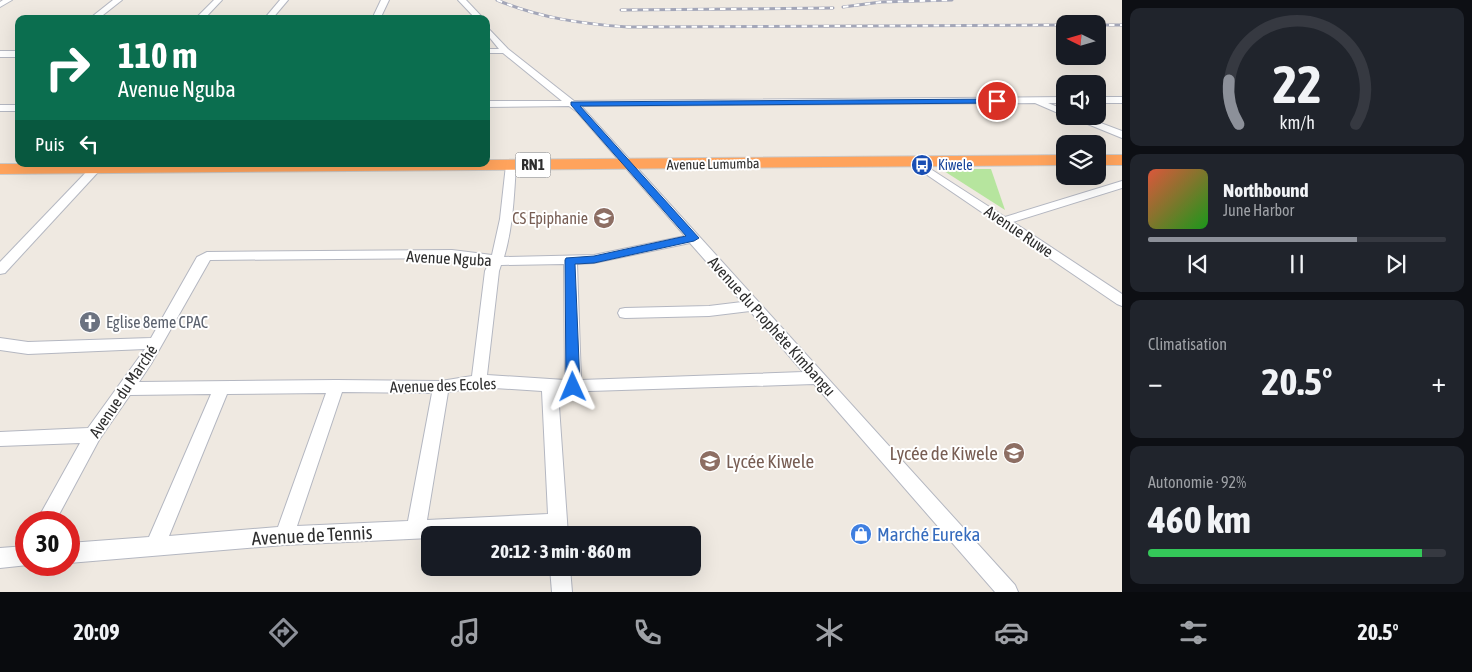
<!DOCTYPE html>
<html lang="fr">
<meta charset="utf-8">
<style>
body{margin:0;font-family:"Asap Condensed",sans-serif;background:#20242c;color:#f1f3f6;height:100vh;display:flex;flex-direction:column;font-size:19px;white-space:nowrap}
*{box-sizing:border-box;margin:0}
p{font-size:16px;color:#9ea1a6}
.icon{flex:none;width:28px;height:28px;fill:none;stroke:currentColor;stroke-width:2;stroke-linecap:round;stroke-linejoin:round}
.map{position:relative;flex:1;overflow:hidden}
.drawer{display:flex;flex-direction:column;gap:8px;padding:8px;background:#0d0f14;width:350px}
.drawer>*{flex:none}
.hud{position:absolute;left:15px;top:15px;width:475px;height:152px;border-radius:10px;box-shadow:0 5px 20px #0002;background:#0b6e4f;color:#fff;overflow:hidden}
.needle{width:32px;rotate:275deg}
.controls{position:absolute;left:1056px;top:15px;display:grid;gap:10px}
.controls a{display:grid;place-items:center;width:50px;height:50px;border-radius:10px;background:#171b24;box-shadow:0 5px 20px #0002;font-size:25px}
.speed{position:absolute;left:15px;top:511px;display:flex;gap:10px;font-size:25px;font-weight:700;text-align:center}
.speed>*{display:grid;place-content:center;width:65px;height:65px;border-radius:50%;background:#171b24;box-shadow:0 5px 20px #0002;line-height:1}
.speed .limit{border:8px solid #d22;background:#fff;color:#111}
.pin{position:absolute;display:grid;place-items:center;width:42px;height:42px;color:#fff;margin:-21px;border:2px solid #fff;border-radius:50%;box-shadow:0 1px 5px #0007}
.me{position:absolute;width:55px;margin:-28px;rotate:359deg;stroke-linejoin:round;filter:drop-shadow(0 0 4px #0008)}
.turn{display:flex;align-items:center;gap:18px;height:105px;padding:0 20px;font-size:22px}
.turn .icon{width:65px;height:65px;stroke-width:2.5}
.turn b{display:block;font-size:35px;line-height:42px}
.then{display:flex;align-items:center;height:48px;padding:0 20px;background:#0003;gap:10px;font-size:19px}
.big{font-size:38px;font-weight:700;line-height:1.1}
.drawer .widget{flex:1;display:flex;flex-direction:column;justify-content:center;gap:8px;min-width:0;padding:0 18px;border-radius:10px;background:#20242c}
.drawer .dial{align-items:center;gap:0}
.dial svg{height:130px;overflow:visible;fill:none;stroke:#363941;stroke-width:7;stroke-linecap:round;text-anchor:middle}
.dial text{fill:#f1f3f6;stroke:none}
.song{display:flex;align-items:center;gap:15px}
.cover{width:60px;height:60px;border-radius:8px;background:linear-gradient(135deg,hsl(10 70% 55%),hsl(120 70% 35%))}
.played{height:5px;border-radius:2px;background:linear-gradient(90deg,#8c9099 70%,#363941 70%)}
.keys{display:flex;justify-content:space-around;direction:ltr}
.heat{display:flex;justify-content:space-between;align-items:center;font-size:28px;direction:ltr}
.charge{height:8px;border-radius:4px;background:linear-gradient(90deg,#34c759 92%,#363941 0)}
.trip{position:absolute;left:421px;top:526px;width:280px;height:50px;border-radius:10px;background:#171b24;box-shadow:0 5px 20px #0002;font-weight:700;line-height:50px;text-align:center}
.menu{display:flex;height:80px;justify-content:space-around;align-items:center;background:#090b0e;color:#9ea1a6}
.menu .icon{width:35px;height:35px}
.menu .current{color:#8c9099}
.menu b{font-size:22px;color:#f1f3f6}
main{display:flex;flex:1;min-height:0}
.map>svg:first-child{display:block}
.green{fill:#b6e59e}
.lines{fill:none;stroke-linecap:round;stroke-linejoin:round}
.minor-casing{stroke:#b4b7c1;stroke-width:2}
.highway-casing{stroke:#c9c9c9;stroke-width:2}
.minor{fill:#fff;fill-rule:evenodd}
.highway{fill:#ffa35c;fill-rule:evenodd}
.rail-casing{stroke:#a3a6b8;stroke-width:3}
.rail{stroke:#fff;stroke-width:2;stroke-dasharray:5.5;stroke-linecap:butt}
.route{fill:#1a73e8;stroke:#114b97}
.labels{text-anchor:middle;stroke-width:4;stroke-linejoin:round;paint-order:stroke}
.far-street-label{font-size:14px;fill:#2e2e2e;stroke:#fff}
.far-transit-label{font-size:14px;fill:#164399;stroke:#fff;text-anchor:start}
.shield{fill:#fff;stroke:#6d6d6d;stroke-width:1}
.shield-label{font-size:15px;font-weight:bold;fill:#2e2e2e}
.education-label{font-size:16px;fill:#785e54;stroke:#fff;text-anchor:end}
.street-label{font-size:16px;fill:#2e2e2e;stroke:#fff}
.worship-label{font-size:16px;fill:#5b616d;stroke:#fff;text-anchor:start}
.near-education-label{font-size:19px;fill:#785e54;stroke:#fff;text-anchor:end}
.near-shop-label{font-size:19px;fill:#366cbe;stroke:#fff;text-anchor:start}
.near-street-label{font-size:19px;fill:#2e2e2e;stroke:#fff}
</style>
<main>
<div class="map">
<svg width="1122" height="592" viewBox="0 0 1122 592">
<rect width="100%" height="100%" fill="#efe9e1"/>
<path class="green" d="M 947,169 L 991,169 L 1005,210 L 944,171 Z"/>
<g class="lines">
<g class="minor-casing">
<g id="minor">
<path d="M 3,0 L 12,0 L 0,7 L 0,2 Z"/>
<path d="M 113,0 L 122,0 L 98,19 L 89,19 Z"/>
<path d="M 214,0 L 222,0 L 204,19 L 195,19 Z"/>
<path d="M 280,0 L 288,0 L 272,19 L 264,19 Z"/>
<path d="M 381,0 L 389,0 L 380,19 L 372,19 Z"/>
<path d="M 458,0 L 466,0 L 484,19 L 476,19 Z"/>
<path d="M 486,26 L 508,49 L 574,101 L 1065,97 L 1065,103 L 1048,103 L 1065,110 L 1065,116 L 1035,103 L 581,106 L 1015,585 L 1018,592 L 995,592 L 814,384 L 558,392 L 568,535 L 548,535 L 548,533 L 430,535 L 430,538 L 284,545 L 69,563 L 69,543 L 149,537 L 211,394 L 130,395 L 99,440 L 55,522 L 36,522 L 80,443 L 0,446 L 0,432 L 88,428 L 145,349 L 28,354 L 0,350 L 0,338 L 28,342 L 151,338 L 197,257 L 207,252 L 452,250 L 492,255 L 500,219 L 506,165 L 511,162 L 516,165 C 514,196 513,227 504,257 L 594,255 L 685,236 L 577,112 L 569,106 L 486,107 L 486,101 L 562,101 L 503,53 L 486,53 L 486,49 L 499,49 L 486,33 ZM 690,243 L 742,302 L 709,306 L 625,308 L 620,309 L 618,313 L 620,317 L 625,318 L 709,316 L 750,311 L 803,372 L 581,380 L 577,264 L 594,263 ZM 452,258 L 489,263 L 485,271 L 472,376 L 441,381 L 336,380 L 139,382 L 151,364 L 210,260 ZM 564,264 L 565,380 L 487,375 L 499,271 L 501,265 ZM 479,387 L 542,391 L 548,514 L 427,520 L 448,392 ZM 342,392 L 432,393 L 408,521 L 297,526 ZM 326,393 L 278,527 L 169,536 L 227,394 Z"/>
<rect x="0" y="51" width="19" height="6"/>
<rect x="1098" y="97" width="24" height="6"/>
<rect x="0" y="105" width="19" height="6"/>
<path d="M 1068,116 L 1082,116 L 1122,131 L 1122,138 Z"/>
<path d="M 915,159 L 1005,217 L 1122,181 L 1122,188 L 1013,222 L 1122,294 L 1122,306 L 1117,304 L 911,164 L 910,162 L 911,160 Z"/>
<path d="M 96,165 L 100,166 L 101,168 L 100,170 L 5,273 L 0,274 L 0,262 L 92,166 Z"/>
<path d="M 26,546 L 26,565 L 28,565 L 0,568 L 0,548 Z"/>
<path d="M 550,568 L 570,568 L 572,592 L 552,592 Z"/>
</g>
</g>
<g class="highway-casing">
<g id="highway">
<path d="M 1065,155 L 1065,165 L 0,174 L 0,164 L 486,164 L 486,160 Z"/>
<rect x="1098" y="155" width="24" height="10"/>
</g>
</g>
<use href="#minor" class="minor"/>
<use href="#highway" class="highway"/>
<g class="rail-casing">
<g id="rail">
<path d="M 497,0 C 539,18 583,24 628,27 L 1065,25"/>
<path d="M 843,7 L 881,2 L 952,0"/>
<path d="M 621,10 L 833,8"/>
<path d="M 1098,25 L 1122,25"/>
</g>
</g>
<use href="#rail" class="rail"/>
</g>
<path class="route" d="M 997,99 L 1000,99 L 1000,103 L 580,106 L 699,238 L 694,241 L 594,263 L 575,264 L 580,387 L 578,391 L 573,392 L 568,391 L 566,387 L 565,260 L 566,258 L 594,256 L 686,236 L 571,105 L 571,102 Z"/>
<defs>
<g id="bus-disc" transform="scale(1.125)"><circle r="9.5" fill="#1a4fb4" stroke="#fff"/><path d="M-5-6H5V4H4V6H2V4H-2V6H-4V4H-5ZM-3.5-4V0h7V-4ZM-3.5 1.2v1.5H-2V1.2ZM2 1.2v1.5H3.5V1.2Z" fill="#fff"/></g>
<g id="school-disc" transform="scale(1.125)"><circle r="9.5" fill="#8d6e63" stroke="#fff"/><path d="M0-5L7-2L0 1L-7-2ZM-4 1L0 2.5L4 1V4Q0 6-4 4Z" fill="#fff"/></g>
<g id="church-disc" transform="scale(1.125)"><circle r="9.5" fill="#6b7280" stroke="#fff"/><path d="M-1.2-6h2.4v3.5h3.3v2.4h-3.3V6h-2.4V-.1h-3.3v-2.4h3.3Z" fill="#fff"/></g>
<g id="shop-disc" transform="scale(1.125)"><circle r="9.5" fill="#3f7fe0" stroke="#fff"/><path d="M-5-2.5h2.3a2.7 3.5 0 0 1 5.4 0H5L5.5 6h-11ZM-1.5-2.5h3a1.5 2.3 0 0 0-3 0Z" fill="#fff"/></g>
</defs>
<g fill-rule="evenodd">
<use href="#bus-disc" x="922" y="165"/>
<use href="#school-disc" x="604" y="218"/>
<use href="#church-disc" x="90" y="322"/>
<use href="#school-disc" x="1014" y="453"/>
<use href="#school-disc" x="710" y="461"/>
<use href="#shop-disc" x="861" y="534"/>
</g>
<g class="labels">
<g class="far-street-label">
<text transform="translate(713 164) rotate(-1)" y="5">Avenue Lumumba</text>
</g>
<g class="far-transit-label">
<text x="938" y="170">Kiwele</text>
</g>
<rect class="shield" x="515.5" y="152.5" width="35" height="25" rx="4"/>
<g class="shield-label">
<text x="533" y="170">RN1</text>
</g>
<g class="education-label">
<text x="588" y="224">CS Epiphanie</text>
</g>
<g class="street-label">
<text transform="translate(1019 231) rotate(34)" y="6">Avenue Ruwe</text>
<text transform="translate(449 258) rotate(3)" y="6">Avenue Nguba</text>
<text transform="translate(772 326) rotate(48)" y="6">Avenue du Prophète Kimbangu</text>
<text transform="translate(443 385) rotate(-2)" y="6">Avenue des Ecoles</text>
<text transform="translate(123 391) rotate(-56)" y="6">Avenue du Marché</text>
</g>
<g class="worship-label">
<text x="106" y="328">Eglise 8eme CPAC</text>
</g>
<g class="near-education-label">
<text x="998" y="460">Lycée de Kiwele</text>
<text x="726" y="468" text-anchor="start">Lycée Kiwele</text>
</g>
<g class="near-shop-label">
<text x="877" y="541">Marché Eureka</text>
</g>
<g class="near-street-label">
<text transform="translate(312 535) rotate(-3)" y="7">Avenue de Tennis</text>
</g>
</g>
</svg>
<div class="controls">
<a><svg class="needle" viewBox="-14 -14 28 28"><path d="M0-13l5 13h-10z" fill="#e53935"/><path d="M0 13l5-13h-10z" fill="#9ea1a6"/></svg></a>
<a><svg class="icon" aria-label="sound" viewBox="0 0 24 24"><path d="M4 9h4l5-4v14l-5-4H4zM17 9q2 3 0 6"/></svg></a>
<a><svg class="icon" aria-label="layers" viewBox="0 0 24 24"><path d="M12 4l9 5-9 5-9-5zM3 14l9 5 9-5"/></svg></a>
</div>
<div class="speed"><div class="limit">30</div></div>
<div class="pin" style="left:997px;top:101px;background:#d93025"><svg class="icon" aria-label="arrive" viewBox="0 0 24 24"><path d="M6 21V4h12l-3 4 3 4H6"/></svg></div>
<svg class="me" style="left:573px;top:387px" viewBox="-20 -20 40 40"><path d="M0-17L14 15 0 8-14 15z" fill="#1a73e8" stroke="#fff" stroke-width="4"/></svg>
<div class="trip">20:12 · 3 min · 860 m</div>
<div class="hud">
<div class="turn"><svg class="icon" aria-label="right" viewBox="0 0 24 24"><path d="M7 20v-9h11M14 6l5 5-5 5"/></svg><div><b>110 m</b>Avenue Nguba</div></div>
<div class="then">Puis<svg class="icon" aria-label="left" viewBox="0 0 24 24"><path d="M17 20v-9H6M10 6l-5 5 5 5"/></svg></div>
</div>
</div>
<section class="drawer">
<div class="widget dial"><svg viewBox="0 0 100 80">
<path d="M14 69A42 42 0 1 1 86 69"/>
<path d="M14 69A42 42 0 0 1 8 42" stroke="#8c9099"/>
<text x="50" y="56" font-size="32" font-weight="700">22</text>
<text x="50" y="72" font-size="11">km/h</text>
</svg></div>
<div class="widget">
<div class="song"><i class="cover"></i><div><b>Northbound</b><p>June Harbor</p></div></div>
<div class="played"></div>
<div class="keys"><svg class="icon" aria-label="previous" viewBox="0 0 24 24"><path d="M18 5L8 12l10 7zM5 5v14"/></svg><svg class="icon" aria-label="pause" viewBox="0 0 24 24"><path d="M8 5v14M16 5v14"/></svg><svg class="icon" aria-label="next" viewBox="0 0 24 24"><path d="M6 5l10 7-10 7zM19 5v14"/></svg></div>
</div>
<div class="widget"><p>Climatisation</p>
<div class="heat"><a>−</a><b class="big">20.5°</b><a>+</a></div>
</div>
<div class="widget"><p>Autonomie · 92%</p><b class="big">460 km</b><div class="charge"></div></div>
</section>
</main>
<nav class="menu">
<b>20:09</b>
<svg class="icon current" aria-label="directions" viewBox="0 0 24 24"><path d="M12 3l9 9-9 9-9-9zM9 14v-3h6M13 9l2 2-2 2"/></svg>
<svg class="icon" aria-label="music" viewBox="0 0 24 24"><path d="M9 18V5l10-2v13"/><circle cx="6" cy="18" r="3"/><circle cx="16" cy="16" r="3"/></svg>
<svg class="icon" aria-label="phone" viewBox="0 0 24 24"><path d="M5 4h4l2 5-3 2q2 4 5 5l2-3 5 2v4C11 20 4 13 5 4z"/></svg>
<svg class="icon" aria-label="climate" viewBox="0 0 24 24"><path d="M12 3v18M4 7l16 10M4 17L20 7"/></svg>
<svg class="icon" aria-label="car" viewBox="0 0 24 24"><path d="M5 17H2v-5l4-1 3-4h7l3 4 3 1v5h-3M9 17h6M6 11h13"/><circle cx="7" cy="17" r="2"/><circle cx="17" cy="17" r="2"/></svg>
<svg class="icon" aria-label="filters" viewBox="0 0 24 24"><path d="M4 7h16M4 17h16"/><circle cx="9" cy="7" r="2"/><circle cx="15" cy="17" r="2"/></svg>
<b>20.5°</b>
</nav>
